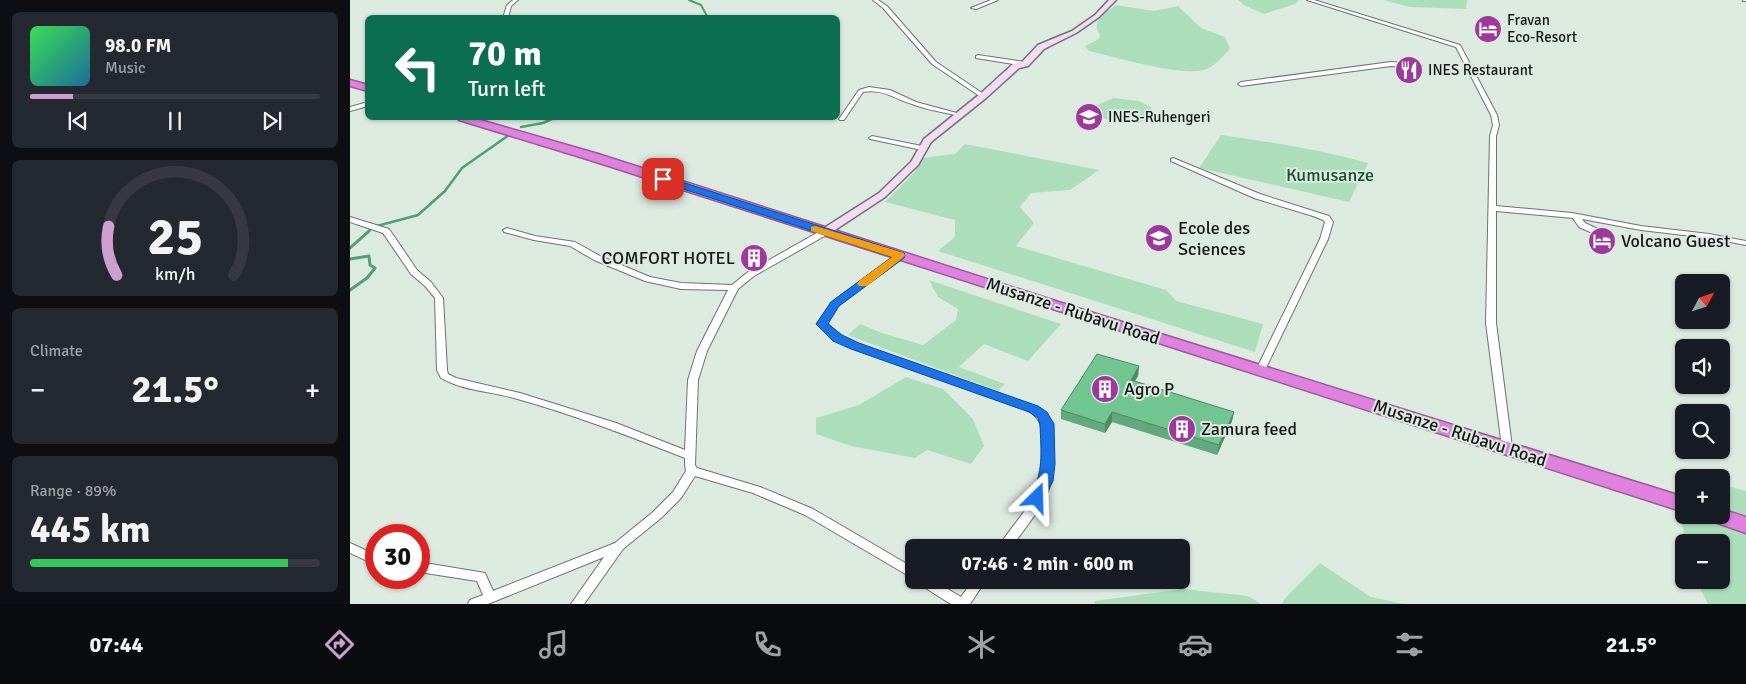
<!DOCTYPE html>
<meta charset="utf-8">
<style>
body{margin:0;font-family:Signika,sans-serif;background:#242831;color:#f1f3f6;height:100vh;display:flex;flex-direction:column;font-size:19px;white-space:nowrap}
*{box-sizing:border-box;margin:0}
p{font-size:16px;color:#9ea1a6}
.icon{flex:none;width:28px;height:28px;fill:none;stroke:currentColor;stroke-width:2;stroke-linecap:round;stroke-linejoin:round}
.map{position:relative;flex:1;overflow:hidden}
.drawer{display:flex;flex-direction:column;gap:12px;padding:12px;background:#0d0f14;width:350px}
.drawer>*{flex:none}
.banner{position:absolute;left:15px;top:15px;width:475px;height:105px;border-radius:8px;box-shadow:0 1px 4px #0004;background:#0b6e4f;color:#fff;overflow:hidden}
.needle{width:32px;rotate:50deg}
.tools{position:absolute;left:1325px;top:274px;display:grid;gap:10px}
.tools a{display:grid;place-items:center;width:55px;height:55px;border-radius:8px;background:#171b24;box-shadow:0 1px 4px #0004;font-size:25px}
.speed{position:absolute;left:15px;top:524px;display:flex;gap:10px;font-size:25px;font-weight:700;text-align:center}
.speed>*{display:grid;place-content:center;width:65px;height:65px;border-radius:50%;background:#171b24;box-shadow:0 1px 4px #0004;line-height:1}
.speed .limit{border:8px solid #d22;background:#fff;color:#111}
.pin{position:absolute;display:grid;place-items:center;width:42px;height:42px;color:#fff;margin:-21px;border-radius:10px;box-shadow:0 2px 8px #0006}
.me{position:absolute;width:55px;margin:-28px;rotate:22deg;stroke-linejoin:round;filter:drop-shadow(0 0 4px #0008)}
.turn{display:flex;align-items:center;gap:18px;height:105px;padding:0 20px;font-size:22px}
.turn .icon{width:65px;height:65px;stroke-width:2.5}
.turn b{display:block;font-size:35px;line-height:42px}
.big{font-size:38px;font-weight:700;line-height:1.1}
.drawer .tile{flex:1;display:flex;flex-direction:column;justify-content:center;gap:8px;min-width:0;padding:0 18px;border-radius:8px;background:#242831}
.drawer .dial{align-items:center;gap:0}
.dial svg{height:130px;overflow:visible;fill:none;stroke:#363941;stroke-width:7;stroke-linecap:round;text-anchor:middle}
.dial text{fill:#f1f3f6;stroke:none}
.song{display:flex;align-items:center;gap:15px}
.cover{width:60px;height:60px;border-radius:8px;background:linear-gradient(135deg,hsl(130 70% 55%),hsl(200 70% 35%))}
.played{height:5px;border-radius:2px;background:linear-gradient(90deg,#cc9fce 15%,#363941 15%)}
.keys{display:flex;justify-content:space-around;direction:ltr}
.heat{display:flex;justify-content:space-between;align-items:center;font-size:28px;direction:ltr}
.charge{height:8px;border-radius:4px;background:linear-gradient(90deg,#34c759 89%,#363941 0)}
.trip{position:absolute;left:555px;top:539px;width:285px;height:50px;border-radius:8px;background:#171b24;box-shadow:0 1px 4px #0004;font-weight:700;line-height:50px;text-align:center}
.tabs{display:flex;height:80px;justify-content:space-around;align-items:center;background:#090b0e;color:#9ea1a6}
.tabs .icon{width:35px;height:35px}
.tabs .on{color:#cc9fce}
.tabs b{font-size:22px;color:#f1f3f6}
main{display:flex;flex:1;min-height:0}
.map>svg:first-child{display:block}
.green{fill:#addebc}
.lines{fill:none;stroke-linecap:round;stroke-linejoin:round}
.stream-far2{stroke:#4ea16f;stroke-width:2}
.stream-far1{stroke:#4ea16f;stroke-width:2.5}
.stream{stroke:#4ea16f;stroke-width:3}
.street-casing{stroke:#6a756d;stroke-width:2}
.secondary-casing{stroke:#6a756d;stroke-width:3}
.highway-casing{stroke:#995c98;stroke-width:3}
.street{fill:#fff;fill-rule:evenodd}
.secondary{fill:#f6d9f5;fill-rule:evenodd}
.highway{fill:#e181df;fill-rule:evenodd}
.wall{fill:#61a97c}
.shaded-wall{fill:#4f8a65}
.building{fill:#71c590;stroke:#4f8a65}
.route{fill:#1a73e8;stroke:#114b97}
.slow{fill:#f59e0b}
.labels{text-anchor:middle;stroke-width:4;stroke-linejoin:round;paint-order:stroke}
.far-poi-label{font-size:15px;fill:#131815;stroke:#ddeae0;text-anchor:start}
.park-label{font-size:18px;fill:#11512f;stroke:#ddeae0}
.poi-label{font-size:18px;fill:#131815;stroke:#ddeae0;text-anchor:start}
.street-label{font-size:18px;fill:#131815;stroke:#ddeae0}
</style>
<main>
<section class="drawer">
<div class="tile">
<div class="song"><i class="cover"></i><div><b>98.0 FM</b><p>Music</p></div></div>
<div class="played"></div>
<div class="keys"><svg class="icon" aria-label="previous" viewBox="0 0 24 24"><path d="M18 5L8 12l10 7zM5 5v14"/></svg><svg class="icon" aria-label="pause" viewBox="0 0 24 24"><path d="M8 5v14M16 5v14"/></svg><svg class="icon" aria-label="next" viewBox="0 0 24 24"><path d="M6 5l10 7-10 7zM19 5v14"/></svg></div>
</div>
<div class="tile dial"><svg viewBox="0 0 100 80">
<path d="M14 69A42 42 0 1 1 86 69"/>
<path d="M14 69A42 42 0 0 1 9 39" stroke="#cc9fce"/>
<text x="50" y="56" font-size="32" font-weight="700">25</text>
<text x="50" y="72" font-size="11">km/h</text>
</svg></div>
<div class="tile"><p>Climate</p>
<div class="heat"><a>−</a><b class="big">21.5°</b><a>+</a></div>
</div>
<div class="tile"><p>Range · 89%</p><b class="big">445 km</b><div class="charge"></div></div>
</section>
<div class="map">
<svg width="1396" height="604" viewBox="0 0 1396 604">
<rect width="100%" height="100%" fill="#ddeae0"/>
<g class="green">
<path d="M 888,0 L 949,0 L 945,4 L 914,14 L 896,6 Z"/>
<path d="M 1034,0 L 1117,0 L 1116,9 L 1060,7 Z"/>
<path d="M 766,5 L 804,11 L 828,6 L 851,28 L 875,37 L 880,49 C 873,56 866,65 857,69 C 832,78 766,57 739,51 L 735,46 L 749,39 L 750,35 C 740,21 756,12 766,5 Z"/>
<path d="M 764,98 L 789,101 L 801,107 L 802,112 C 794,130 759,124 746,113 L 745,109 L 747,105 Z"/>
<path d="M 871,135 C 921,142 970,150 1018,163 L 999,202 L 849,168 Z"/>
<path d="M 615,144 L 749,170 L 720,190 L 681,193 L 670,207 L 684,223 L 666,246 L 816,290 L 826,301 L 913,324 L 905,352 L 588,251 L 605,237 L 605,220 L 535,202 L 564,173 L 573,158 L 605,154 Z"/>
<path d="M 579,280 L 711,324 L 678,361 L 634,344 L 609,367 L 655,384 L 648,391 L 498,335 L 510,324 L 532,333 L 573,345 L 606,320 L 608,309 L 588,297 Z"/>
<path d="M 556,377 L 593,389 L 623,419 L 634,446 L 621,464 L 577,450 L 565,458 L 501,446 L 466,434 L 466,418 L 509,405 Z"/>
<path d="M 1376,486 L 1396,491 L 1396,604 L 1358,604 L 1346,580 L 1371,580 L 1371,542 L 1336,542 C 1334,534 1330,521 1334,513 L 1334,515 L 1371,515 L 1371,488 Z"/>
<path d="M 970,563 L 1021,597 L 1053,604 L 932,604 L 935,598 Z"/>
<path d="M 833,589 L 898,596 L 911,604 L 745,604 L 744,601 Z"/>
</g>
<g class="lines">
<path class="stream-far2" d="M 339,0 L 351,5 L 358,18"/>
<g class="stream-far1">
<path d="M 171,127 L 193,123 L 204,118"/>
<path d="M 27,226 L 68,215 L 95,191 L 112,168 L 159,135"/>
<path d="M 17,233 L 20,230"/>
</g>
<g class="stream">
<path d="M 0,248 L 18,232"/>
<path d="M 0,259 L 19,256 L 20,265 L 25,268 L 17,278 L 0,290"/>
</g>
<g class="street-casing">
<g id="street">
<path d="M 163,0 L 168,0 L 161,6 L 158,18 L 153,18 L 157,5 Z"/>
<path d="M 523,0 L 528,0 L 537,6 L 586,62 L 635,95 L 635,97 L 631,97 L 582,64 L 533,8 Z"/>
<path d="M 641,0 L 648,0 L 626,9 L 621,8 Z"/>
<path d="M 957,0 L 964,0 L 1110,45 L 1147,115 L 1149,125 L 1146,136 L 1146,206 L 1222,213 L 1291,226 L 1359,234 L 1396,241 L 1396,245 L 1359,238 L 1291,230 L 1232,219 L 1235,223 L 1256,233 L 1257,235 L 1255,243 L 1251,245 L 1247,243 L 1249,236 L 1229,227 L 1223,218 L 1146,211 L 1146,323 L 1162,447 L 1161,450 L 1157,451 L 1153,450 L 1152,447 L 1136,323 L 1140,136 L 1143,125 L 1141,115 L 1106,47 Z"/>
<rect x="1393" y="0" width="3" height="1"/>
<path d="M 628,55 L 675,62 L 678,64 L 675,66 L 626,58 L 626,56 Z"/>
<path d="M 1041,62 L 1069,64 L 1072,66 L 1069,68 L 1041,66 L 891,86 L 888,84 L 891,82 Z"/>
<path d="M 519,87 L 540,90 L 566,102 L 614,115 L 609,116 C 593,112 577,110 562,104 C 545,99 532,88 513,92 L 494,120 L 490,120 L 489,119 L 509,90 Z"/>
<path d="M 18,102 L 18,106 L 0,111 L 0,107 Z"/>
<path d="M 522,136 L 572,146 L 575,148 L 572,150 L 520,139 L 519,138 Z"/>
<path d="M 823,158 L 910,194 L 979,216 L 983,222 L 978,239 L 914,372 L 908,372 L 906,370 L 970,239 L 975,222 L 973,220 L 963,216 L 904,198 L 821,161 L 821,159 Z"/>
<path d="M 0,217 L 39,229 L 67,270 L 81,282 L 93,298 L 97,370 L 98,374 L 106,378 L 170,393 L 266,423 L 335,450 L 338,380 L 347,351 L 378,290 L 331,289 L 295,281 L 244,260 L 220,246 L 184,240 L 154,232 L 153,230 L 157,228 L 185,236 L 225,242 L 250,256 L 300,277 L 331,283 L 382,285 L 398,272 L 472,230 L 478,230 L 479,232 L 478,234 L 404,276 L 388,289 L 357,351 L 348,380 L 345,465 L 347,468 L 410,487 L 463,509 L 564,568 L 564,579 L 455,515 L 403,493 L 345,476 L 331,498 L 311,518 L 273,549 L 234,604 L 221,604 L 254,557 L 138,604 L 118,604 L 120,600 L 133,595 L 127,581 L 69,572 L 69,562 L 135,573 L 143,591 L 265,543 L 303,512 L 323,492 L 336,471 L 335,465 L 335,458 C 279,436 222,414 164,398 C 140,391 113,391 91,378 L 87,370 L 85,298 L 75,286 L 61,274 L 33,233 L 0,222 Z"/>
<path d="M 547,254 L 550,254 L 554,256 L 488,306 L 477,323 L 491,336 L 508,344 L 687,407 C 701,416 701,427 702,443 C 703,455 704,466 702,478 C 697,504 675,527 661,548 L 648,548 C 661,525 683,507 690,481 C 694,469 692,455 692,442 C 691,427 693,421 679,411 L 502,348 L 485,340 L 467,324 L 482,302 Z"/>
<path d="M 0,543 L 26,555 L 26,565 L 0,553 Z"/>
<path d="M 567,580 L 583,580 L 611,597 L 623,580 L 636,580 L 620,604 L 601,604 L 569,584 Z"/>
</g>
</g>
<g class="secondary-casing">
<path id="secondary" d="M 759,0 L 766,0 L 749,17 L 726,33 L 694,49 L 678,66 L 669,68 L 636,98 L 581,142 L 568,165 L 535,197 L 479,234 L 471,234 L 470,232 L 471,230 L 529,193 L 561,162 L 574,139 L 630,94 L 663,64 L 672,62 L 688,45 L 722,31 L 745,15 Z"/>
</g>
<g class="highway-casing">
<g id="highway">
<path d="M 0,80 L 18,85 L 18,91 L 0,86 Z"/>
<path d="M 108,118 L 123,118 L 248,154 L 724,307 L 1334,497 L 1334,512 L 240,160 L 109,120 Z"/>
<path d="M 1371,509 L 1396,517 L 1396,533 L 1359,520 L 1356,515 L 1371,515 Z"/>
</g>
</g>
<use href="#street" class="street"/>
<use href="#secondary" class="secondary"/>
<use href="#highway" class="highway"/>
</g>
<g class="wall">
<path d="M 1052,64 L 1069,70 L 1068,75 L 1053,74 L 1051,69 Z"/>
<path d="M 396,253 L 410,257 L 410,260 L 402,262 L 397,256 Z"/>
<path d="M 789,366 L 788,376 L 785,381 L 884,412 L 882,421 L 867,455 L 762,422 L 755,433 L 711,419 L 711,410 Z"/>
</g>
<g class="shaded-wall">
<path d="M 410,257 L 410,260 L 402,262 L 402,260 Z"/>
<path d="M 789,366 L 788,376 L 780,389 L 781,380 Z"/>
<path d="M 762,412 L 762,422 L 755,433 L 755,424 Z"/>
<path d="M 884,412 L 882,421 L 867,455 L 869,445 Z"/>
</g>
<g class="building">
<path d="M 1052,64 L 1068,65 L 1069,70 L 1054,69 Z"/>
<path d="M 404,250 L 410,257 L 402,260 L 396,253 Z"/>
<path d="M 747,354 L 789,366 L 781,380 L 884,412 L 869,445 L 762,412 L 755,424 L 711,410 Z"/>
</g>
<path class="route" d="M 309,177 L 316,177 L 554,253 L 555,256 L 554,258 L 489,306 L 478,324 L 492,335 L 509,343 L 688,406 L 697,412 L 704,424 L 705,464 L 703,481 L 692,502 L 687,504 L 682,502 L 680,498 C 694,471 691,453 690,424 L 688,418 L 679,412 L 501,349 L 483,341 L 466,324 L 481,302 L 542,257 L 309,181 Z"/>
<path class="slow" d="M 465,226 L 554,253 L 555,256 L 517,286 L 509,286 L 507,284 L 509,281 L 542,257 L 461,231 L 461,227 Z"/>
<defs>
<g id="hotel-disc" transform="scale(1.4375)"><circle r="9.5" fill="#9e389d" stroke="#ddeae0"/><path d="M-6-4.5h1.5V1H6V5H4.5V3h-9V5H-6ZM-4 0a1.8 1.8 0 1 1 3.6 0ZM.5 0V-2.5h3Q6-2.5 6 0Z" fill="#fff"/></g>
<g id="restaurant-disc" transform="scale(1.4375)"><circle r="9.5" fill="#9e389d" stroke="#ddeae0"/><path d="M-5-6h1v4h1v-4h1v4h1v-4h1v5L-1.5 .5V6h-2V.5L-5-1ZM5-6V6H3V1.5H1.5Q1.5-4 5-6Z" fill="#fff"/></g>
<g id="university-disc" transform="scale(1.4375)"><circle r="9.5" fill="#9e389d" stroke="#ddeae0"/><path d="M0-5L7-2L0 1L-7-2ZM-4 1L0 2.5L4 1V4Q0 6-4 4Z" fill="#fff"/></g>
<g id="school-disc" transform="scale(1.4375)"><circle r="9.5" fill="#9e389d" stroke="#ddeae0"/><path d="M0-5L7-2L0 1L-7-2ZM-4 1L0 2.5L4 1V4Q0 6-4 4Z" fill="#fff"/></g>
<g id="building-disc" transform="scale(1.4375)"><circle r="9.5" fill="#9e389d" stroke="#ddeae0"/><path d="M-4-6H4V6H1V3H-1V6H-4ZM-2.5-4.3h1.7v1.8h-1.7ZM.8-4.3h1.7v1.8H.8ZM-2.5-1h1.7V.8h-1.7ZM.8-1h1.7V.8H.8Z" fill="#fff"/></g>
</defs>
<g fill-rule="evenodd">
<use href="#hotel-disc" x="1138" y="29"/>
<use href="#restaurant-disc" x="1059" y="70"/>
<use href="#university-disc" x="739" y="117"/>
<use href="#school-disc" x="809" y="238"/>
<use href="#hotel-disc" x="1252" y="241"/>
<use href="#building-disc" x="404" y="258"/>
<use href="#building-disc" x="755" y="389"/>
<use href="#building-disc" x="832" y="429"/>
</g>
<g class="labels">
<g class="far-poi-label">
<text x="1157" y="25">Fravan<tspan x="1157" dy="17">Eco-Resort</tspan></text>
<text x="1078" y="75">INES Restaurant</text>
<text x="758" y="122">INES-Ruhengeri</text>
</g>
<g class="park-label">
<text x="980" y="181">Kumusanze</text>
</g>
<g class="poi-label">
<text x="828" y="234">Ecole des<tspan x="828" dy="21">Sciences</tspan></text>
<text x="1271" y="247">Volcano Guest</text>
<text x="385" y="264" text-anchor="end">COMFORT HOTEL</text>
<text x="774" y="395">Agro P</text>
<text x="851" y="435">Zamura feed</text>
</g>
<g class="street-label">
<text transform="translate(723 311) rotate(18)" y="6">Musanze - Rubavu Road</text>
<text transform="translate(1110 433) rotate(18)" y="6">Musanze - Rubavu Road</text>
</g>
</g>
</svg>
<div class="tools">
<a><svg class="needle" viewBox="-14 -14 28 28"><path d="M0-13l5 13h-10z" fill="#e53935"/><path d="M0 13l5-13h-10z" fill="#9ea1a6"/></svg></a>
<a><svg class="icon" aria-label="sound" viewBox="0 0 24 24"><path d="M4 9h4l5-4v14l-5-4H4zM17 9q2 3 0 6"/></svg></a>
<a><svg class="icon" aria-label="search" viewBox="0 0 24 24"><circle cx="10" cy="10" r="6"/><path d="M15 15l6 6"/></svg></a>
<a>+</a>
<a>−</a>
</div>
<div class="speed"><div class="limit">30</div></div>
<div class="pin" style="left:313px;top:179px;background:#d93025"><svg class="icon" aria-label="arrive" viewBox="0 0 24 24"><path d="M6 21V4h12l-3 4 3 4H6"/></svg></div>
<svg class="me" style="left:687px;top:498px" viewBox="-20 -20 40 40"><path d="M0-17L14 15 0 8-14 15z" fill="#1a73e8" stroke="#fff" stroke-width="4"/></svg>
<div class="trip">07:46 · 2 min · 600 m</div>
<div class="banner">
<div class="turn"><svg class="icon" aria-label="left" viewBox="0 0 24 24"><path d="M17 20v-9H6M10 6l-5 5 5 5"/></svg><div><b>70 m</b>Turn left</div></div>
</div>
</div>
</main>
<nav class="tabs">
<b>07:44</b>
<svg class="icon on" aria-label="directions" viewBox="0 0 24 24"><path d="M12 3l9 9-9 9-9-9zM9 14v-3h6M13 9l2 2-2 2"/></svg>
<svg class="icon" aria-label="music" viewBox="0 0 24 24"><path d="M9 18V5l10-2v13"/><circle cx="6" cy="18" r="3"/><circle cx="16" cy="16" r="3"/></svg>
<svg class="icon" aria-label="phone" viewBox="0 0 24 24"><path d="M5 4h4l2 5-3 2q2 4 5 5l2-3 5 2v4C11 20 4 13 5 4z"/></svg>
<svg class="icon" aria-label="climate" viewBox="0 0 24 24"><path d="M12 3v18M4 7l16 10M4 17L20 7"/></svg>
<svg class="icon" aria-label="car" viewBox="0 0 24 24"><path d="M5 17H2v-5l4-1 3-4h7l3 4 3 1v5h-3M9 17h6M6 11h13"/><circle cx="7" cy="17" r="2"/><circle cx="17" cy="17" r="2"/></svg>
<svg class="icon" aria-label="filters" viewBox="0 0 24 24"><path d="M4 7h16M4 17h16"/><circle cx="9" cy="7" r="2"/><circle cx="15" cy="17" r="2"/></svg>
<b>21.5°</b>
</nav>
